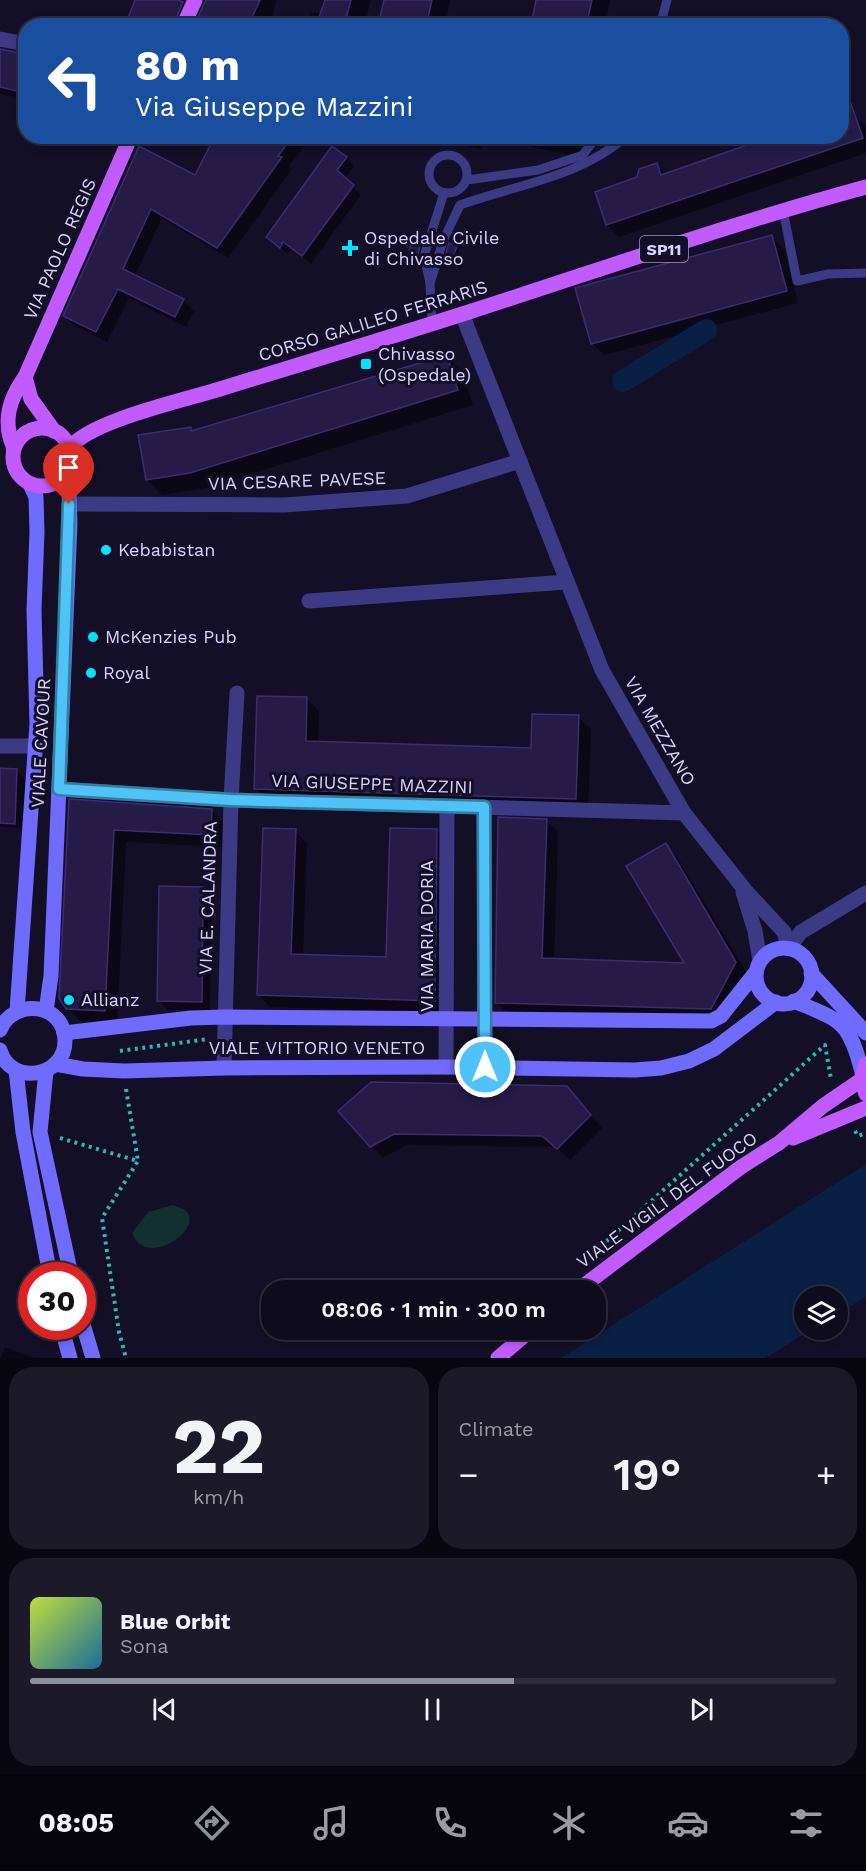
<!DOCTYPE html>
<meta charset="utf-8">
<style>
body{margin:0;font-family:"Work Sans",sans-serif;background:#1c1929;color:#f1f3f6;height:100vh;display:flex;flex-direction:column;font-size:22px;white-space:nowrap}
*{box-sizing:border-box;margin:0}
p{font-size:20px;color:#9b9ba3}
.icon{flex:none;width:33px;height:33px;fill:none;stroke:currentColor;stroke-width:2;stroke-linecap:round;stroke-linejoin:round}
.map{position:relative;height:1358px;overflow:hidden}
.details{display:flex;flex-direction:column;gap:9px;padding:9px;background:#08060f;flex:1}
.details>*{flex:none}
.banner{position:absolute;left:18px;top:18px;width:831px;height:126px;border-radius:24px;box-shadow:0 3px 9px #0003,0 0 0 2px #2e2b3b;background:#1a4fa0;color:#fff;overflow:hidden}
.buttons{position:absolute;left:794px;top:1286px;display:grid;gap:12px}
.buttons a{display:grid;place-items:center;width:54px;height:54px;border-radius:50%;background:#0e0b1c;box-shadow:0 3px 9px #0003,0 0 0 2px #2e2b3b;font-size:30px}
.speed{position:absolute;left:18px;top:1262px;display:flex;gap:12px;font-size:30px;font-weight:700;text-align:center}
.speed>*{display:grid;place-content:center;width:78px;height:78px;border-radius:50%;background:#0e0b1c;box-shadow:0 3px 9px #0003,0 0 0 2px #2e2b3b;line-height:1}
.speed .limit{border:9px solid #d22;background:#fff;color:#111}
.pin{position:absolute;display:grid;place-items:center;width:51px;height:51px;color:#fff;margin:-62px -26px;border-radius:50% 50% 50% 0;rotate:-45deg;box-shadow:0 0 6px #0007}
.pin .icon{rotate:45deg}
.me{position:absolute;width:66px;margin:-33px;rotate:0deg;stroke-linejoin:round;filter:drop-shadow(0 0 4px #0008)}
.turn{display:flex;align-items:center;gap:21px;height:126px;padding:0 18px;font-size:27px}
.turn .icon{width:78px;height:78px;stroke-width:2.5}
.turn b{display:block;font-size:42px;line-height:51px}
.big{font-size:45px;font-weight:600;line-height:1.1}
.details .tile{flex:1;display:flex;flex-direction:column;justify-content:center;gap:9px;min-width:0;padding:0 21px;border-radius:24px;background:#1c1929}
.details .dial{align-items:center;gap:0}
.dial b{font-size:78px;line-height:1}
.song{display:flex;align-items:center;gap:18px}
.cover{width:72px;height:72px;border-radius:9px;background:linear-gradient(135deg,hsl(70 70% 55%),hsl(200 70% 35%))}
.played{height:6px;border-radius:3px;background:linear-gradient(90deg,#8c9099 60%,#2e2b3b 60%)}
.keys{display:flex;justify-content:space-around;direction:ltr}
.heat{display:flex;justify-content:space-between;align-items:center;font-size:33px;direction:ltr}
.details .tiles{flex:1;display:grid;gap:9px;grid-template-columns:1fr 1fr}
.tile:last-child{grid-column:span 2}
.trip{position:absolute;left:261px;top:1280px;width:345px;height:60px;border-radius:24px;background:#0e0b1c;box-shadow:0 3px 9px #0003,0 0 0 2px #2e2b3b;font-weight:600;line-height:60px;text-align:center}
.tab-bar{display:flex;height:96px;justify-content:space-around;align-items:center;background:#06040b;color:#9b9ba3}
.tab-bar .icon{width:42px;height:42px}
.tab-bar .current{color:#8c9099}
.tab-bar b{font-size:27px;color:#f1f3f6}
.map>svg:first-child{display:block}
.green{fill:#12302f}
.water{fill:#0a1f44}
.shadow{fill:#0007}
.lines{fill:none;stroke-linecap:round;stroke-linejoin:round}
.canal{stroke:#0a1f44;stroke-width:22}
.building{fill:#241b47;stroke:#3b2d73;stroke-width:1.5}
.path{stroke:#2fb8b0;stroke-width:4;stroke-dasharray:3 4.5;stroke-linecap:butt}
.service{stroke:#3d3a85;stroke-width:9}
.minor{stroke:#3d3a85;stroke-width:15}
.tertiary{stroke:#3d3a85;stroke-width:15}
.secondary{stroke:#6f6bff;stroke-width:15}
.primary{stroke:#c25bff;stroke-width:15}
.route-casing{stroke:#337fa1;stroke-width:15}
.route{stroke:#4fc3f7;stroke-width:10}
.poi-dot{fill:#00e5ff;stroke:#130f26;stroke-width:2}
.labels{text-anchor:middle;stroke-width:6;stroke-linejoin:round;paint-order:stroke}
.shield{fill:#130f26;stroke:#9e99be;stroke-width:1.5}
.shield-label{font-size:16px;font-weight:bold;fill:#d9d4ff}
.poi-label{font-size:18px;fill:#d9d4ff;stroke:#130f26;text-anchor:start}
.street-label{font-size:18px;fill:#d9d4ff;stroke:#130f26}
</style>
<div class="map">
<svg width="866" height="1358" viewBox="0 0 866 1358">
<rect width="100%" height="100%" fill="#130f26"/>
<path class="green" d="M 173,1205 C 177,1207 183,1208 186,1211 C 205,1229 145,1270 132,1233 L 148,1212 Z"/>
<path class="water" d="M 866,1164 L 866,1297 L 837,1314 L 837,1296 L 804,1296 L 804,1329 L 813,1329 L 765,1358 L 561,1358 Z"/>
<g class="shadow">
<path d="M 137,0 L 174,0 L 183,3 L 192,12 L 187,26 L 126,26 Z"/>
<path d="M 208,0 L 276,0 L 271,26 L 196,26 Z"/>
<path d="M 327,0 L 371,0 L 364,26 L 306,26 L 310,12 L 322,13 Z"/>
<path d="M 385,0 L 450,0 L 445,25 L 448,26 L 380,26 Z"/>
<path d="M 537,0 L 610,0 L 605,26 L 532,26 Z"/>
<path d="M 476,17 L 517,26 L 474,26 Z"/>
<path d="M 0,50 L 26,53 L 26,99 L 0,94 Z"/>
<path d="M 842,104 L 866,126 L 866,153 L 619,237 L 607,225 L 596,193 L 639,178 L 657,165 L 666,175 L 842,136 Z"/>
<path d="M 217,136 L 312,136 L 289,166 L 292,169 L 228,258 L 162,218 L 135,276 L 183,300 L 194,311 L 186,327 L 129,298 L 107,342 L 75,326 L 64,315 L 140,148 L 195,177 Z"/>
<path d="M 456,136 L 595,136 L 590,159 L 483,137 L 481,149 L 466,146 Z"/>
<path d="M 346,158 L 354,166 L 345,178 L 361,195 L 311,263 L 292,249 L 288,254 L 268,237 Z"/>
<path d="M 423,235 L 426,238 L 420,255 L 411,250 Z"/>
<path d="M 772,237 L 784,249 L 798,303 L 604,355 L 592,343 Z"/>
<path d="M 456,247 L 459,250 L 452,267 L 445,263 Z"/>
<path d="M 447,356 L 462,372 L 473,405 L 206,488 L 162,495 L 147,480 L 190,428 L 193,432 Z"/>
<path d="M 307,699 L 319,711 L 318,743 L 533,750 L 578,717 L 591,729 L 588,810 L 267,800 L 255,788 Z"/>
<path d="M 0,770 L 16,770 L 28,782 L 27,828 L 0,827 Z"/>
<path d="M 70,801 L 211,810 L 223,822 L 222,847 L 126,842 L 117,1023 L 80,1021 L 68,1008 Z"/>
<path d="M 546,820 L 558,832 L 554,960 L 686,964 L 665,845 L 677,857 L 748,975 L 723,1021 L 508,1014 L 496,1002 Z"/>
<path d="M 295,831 L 307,843 L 303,956 L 387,958 L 437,831 L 449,843 L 447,1013 L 270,1007 L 258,994 Z"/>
<path d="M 203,889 L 212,898 L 210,1010 L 168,1010 L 159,1001 Z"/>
<path d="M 372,1083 L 566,1087 L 602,1128 L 570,1160 L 556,1147 L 406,1145 L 383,1158 L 371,1146 Z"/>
<path d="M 5,1347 L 34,1358 L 1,1358 Z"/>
</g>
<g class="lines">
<path class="canal" d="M 623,381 L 706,330"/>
</g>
<g class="building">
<path d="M 135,0 L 178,0 L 183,2 L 173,26 L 125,26 Z"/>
<path d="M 206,0 L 260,0 L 248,26 L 194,26 Z"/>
<path d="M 325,0 L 351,0 L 344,26 L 316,26 Z"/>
<path d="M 384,0 L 432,0 L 426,26 L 378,26 Z"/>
<path d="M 536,0 L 592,0 L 586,26 L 531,26 Z"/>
<path d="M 0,49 L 26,54 L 26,93 L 0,87 Z"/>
<path d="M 842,84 L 844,84 L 863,138 L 606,225 L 595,192 L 637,177 L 639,169 L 657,163 L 661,175 L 773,136 L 842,136 Z"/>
<path d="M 215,136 L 293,136 L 278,156 L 282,157 L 217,248 L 151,209 L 123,269 L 184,299 L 175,317 L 118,289 L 96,332 L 63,316 L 139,146 L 195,175 Z"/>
<path d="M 332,146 L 347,157 L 337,170 L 354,185 L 302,256 L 283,242 L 280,248 L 266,237 Z"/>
<path d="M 416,231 L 424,234 L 418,254 L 409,250 Z"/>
<path d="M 772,235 L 787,291 L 591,344 L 575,288 Z"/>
<path d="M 449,243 L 457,246 L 450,266 L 443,263 Z"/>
<path d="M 447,355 L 458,390 L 190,473 L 146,480 L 138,435 L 191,427 L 191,431 Z"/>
<path d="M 257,696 L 307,697 L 306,741 L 531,748 L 532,714 L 579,715 L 576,799 L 254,789 Z"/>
<path d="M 0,768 L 17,769 L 15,824 L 0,823 Z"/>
<path d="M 69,799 L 212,809 L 211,835 L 114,830 L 105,1011 L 66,1009 L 59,998 Z"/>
<path d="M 498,817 L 547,819 L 542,958 L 684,963 L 626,866 L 666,843 L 736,962 L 711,1009 L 495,1003 Z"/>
<path d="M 263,828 L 296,829 L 291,954 L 386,957 L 390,828 L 437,829 L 435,1001 L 257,995 Z"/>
<path d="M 159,886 L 203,887 L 202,1002 L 157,1001 Z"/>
<path d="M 371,1082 L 567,1086 L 591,1115 L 557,1149 L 542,1136 L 394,1134 L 370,1147 L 338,1111 Z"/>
</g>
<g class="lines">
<g class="path">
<path d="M 120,1051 L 208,1039"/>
<path d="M 126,1089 L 138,1161"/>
<path d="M 855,1131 L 858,1136 L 866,1133"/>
<path d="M 60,1138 L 138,1161 L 102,1218 L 119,1332 L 126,1358"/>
<path d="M 590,1256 L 825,1045 L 831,1079"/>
<path d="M 553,1290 L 561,1284"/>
</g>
<g class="service">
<path d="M 660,26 L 667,0"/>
<circle cx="448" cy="174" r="19"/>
<path d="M 467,180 L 538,170 L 583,155 L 597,136"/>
<path d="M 783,210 L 797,281 L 828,274 L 866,273"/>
<path d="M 430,283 L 424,256 L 444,193"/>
<path d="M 432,324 L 430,284 L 443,241 L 460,205 C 518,184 578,178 627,136"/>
</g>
<g class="minor">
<path d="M 462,314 L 602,670 L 684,813 L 745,890 L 784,932 L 789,948"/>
<path d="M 69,504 L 284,505 L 407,496 L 520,461"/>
<path d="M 309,601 L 567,582"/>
<path d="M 0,746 L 36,746"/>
<path d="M 59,789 L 231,800 L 684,813"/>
<path d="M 484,807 L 485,1067"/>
<path d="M 743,892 L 755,931 L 760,961"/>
<path d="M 789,948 L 801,932 L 866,893"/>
<path d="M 446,1067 L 447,806"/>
<path d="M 224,1068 L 231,800 L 237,693"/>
</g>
<path class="tertiary" d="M 0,39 L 26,44"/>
<g class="secondary">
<circle cx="784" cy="976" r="28"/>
<path d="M 811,973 L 866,1033"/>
<path d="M 794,1001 C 841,1021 849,1020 862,1072"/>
<path d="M 17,1011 L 37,724 L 34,610 L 37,532 L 36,497 L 30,484"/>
<path d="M 46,1011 L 51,976 L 70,524 L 69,490 L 64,477"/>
<path d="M 0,1030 C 14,997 65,1003 65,1041 C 65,1078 10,1086 0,1050"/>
<path d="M 64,1033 L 191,1018 L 224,1017 L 711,1021 L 721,1016 L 756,972"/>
<path d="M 55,1064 L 83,1069 L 124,1071 L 224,1068 L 446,1067 L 635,1070 L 661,1068 L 689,1061 L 714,1049 L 776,1002"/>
<path d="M 16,1070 L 23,1132 L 50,1275"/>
<path d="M 46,1071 L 40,1132 L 71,1275"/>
<path d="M 82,1321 L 93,1358"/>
<path d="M 61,1326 L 70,1358"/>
</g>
<g class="primary">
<path d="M 183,26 L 195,0"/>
<path d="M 25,377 L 31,399 L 54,431"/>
<circle cx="42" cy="457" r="29"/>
<path d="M 14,448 C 2,422 9,399 25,377 L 131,136"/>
<path d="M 70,448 C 89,421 185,400 220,389 C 304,363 388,338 472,311 C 603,269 733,223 866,187"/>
<path d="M 866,1064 L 861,1080 L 866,1094"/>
<path d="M 793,1138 L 866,1108"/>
<path d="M 578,1290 L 741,1167 L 779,1143 L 823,1106 L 861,1080"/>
<path d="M 498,1358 L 532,1329"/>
</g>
</g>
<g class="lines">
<g class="route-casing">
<path id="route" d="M 69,504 L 59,789 L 231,800 L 484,807 L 485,1067"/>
</g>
<use href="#route" class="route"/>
</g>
<g class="poi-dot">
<path d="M347 239h6v6h6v6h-6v6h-6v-6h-6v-6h6z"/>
<rect x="360" y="358" width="12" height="12" rx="3"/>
<circle cx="106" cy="550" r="6"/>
<circle cx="93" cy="637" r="6"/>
<circle cx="91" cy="673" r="6"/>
<circle cx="69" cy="1000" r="6"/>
</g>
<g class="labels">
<rect class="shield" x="640" y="236" width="48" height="26" rx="4.5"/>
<g class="shield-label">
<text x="664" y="255">SP11</text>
</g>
<g class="poi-label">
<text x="364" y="244">Ospedale Civile<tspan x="364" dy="21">di Chivasso</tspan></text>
<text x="378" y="360">Chivasso<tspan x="378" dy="21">(Ospedale)</tspan></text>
<text x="118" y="556">Kebabistan</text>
<text x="105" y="643">McKenzies Pub</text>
<text x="103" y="679">Royal</text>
<text x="81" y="1006">Allianz</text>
</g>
<g class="street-label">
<text transform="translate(60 249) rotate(-66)" y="6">VIA PAOLO REGIS</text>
<text transform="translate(373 321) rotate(-17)" y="6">CORSO GALILEO FERRARIS</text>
<text transform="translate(297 481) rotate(-2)" y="6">VIA CESARE PAVESE</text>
<text transform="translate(660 731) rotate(60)" y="6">VIA MEZZANO</text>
<text transform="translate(41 743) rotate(-87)" y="6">VIALE CAVOUR</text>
<text transform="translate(372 784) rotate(2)" y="6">VIA GIUSEPPE MAZZINI</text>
<text transform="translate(208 898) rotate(-88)" y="6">VIA E. CALANDRA</text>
<text transform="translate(427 936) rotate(-90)" y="6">VIA MARIA DORIA</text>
<text x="317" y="1054">VIALE VITTORIO VENETO</text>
<text transform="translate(667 1200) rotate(-36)" y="6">VIALE VIGILI DEL FUOCO</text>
</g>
</g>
</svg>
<div class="buttons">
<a><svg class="icon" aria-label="layers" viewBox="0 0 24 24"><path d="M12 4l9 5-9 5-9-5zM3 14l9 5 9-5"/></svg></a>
</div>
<div class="speed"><div class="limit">30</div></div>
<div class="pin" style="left:69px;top:504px;background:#d93025"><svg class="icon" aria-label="arrive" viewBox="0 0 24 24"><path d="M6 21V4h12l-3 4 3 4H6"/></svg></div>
<svg class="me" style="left:485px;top:1067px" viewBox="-20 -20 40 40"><circle r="17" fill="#4fc3f7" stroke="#fff" stroke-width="3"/><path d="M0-11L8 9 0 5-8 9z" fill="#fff"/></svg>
<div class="trip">08:06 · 1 min · 300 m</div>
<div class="banner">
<div class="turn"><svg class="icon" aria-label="left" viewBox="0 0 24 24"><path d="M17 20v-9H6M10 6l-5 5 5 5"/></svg><div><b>80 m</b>Via Giuseppe Mazzini</div></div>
</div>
</div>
<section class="details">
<div class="tiles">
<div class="tile dial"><b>22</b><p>km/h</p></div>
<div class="tile"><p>Climate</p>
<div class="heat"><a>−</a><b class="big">19°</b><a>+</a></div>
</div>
<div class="tile">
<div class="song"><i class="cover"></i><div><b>Blue Orbit</b><p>Sona</p></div></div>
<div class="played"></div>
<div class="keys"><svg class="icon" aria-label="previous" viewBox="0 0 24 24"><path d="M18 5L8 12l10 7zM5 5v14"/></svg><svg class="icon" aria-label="pause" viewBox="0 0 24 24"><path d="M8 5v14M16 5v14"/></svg><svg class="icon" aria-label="next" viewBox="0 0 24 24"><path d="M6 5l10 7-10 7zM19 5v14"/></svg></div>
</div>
</div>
</section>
<nav class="tab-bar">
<b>08:05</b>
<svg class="icon current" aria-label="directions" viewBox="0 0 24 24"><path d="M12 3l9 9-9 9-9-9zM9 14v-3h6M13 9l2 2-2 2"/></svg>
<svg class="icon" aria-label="music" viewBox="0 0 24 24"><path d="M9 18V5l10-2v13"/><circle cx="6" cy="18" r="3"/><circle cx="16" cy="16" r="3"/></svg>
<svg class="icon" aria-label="phone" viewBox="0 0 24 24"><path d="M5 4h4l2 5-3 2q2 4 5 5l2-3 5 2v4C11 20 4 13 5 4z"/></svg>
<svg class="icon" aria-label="climate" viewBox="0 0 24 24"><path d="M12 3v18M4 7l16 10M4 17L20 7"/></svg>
<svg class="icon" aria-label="car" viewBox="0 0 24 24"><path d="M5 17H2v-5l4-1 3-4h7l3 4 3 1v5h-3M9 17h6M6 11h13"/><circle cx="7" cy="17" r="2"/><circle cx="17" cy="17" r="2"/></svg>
<svg class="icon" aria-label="filters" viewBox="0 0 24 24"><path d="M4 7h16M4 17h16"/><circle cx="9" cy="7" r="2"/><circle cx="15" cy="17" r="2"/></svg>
</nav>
